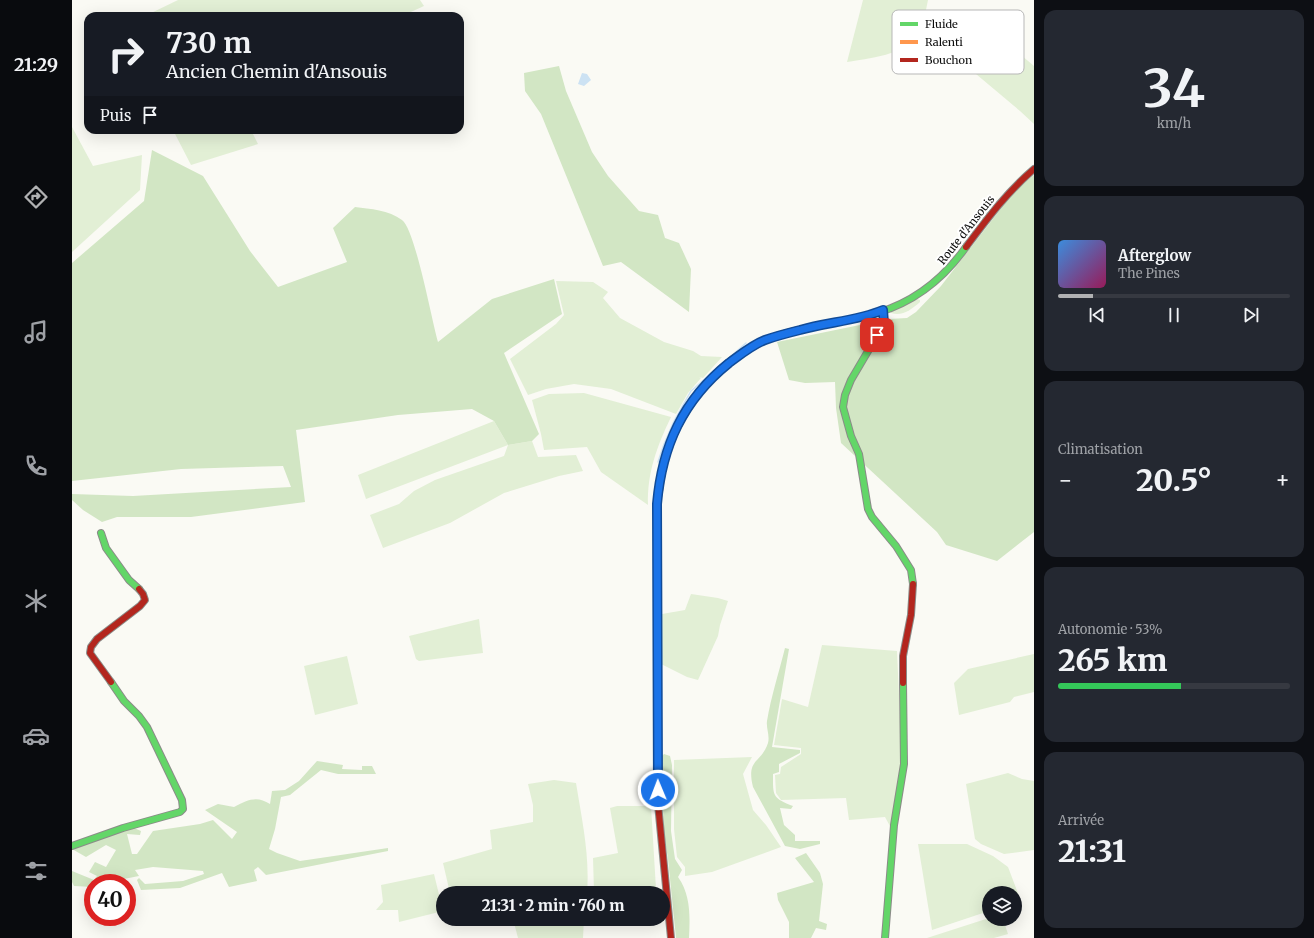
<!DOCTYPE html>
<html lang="fr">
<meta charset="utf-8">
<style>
body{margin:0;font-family:Merriweather,serif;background:#242831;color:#f1f3f6;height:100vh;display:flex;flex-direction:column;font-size:15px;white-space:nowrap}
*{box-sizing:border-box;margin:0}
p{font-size:13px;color:#9ea1a6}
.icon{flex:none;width:22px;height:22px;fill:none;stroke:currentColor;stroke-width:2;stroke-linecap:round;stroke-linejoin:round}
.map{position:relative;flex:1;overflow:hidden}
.drawer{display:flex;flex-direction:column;gap:10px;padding:10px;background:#0d0f14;width:280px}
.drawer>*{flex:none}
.top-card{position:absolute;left:12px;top:12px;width:380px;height:122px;border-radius:12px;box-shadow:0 4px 16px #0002;background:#171b24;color:#f1f3f6;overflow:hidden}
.buttons{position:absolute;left:910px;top:886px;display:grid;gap:8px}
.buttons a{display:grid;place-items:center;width:40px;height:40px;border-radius:50%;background:#171b24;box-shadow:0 4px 16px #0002;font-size:20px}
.speed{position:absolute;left:12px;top:874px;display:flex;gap:8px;font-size:20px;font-weight:700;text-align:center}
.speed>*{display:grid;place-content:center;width:52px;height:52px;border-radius:50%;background:#171b24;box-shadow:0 4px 16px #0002;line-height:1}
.speed .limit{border:6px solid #d22;background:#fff;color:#111}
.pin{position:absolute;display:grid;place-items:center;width:34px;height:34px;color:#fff;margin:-17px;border-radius:8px;box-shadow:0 2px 6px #0006}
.me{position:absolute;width:44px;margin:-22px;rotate:359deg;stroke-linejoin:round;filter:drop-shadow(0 0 3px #0008)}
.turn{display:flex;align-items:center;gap:14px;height:84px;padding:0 16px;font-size:18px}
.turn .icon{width:52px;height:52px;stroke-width:2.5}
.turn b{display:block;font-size:28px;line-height:34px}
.then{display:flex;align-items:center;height:38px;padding:0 16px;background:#0003;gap:8px;font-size:15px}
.big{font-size:30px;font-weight:800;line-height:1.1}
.drawer .widget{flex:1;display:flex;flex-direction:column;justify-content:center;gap:6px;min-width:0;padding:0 14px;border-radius:12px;background:#242831}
.drawer .dial{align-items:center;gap:0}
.dial b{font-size:52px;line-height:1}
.song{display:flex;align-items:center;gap:12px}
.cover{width:48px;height:48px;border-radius:6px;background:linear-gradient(135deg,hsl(210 70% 55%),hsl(330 70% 35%))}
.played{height:4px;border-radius:2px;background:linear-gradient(90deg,#b0b1b2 15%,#363941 15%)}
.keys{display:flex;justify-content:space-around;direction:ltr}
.heat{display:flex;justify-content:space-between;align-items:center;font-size:22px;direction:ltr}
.charge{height:6px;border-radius:3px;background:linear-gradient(90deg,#34c759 53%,#363941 0)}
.trip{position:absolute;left:364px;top:886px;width:234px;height:40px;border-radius:20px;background:#171b24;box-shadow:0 4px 16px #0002;font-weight:800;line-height:40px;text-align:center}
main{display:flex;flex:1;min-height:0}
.dock{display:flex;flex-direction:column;width:72px;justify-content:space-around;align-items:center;background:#090b0e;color:#9ea1a6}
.dock .icon{width:28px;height:28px}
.dock .active{color:#b0b1b2}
.dock b{font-size:18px;color:#f1f3f6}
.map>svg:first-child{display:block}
.green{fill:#e2efd5}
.forest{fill:#d2e6c4}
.water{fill:#cce2f3}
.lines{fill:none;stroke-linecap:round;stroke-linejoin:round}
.stream{stroke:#cce2f3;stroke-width:1.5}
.fast-casing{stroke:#8b8b88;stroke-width:8}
.slow-casing{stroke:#8b8b88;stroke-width:8}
.jam-casing{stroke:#8b8b88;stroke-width:8}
.fast{stroke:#63d668;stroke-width:6}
.slow{stroke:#ff974d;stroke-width:6}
.jam{stroke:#b3261e;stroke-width:6}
.route-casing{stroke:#114b97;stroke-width:10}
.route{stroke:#1a73e8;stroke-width:7}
.labels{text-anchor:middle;stroke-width:4;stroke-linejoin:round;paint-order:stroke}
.street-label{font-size:11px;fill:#0e0e0e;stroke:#fff}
.key{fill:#fff;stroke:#b7b7b7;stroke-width:1}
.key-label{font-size:11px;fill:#0e0e0e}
</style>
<main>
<nav class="dock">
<b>21:29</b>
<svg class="icon active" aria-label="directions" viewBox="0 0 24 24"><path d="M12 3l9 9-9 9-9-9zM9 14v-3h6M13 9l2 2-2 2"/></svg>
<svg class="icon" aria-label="music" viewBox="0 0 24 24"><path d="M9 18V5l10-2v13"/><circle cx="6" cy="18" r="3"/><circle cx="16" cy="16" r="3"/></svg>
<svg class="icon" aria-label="phone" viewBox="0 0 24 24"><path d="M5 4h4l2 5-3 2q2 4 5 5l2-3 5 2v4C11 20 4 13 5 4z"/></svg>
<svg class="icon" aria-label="climate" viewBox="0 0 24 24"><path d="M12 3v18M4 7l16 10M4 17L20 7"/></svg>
<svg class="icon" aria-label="car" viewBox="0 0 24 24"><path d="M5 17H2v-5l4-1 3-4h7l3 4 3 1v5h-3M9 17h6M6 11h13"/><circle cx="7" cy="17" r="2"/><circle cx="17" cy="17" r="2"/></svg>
<svg class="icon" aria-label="filters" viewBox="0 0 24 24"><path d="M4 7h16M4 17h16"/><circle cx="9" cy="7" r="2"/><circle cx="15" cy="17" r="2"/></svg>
</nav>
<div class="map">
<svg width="962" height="938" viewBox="0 0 962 938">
<rect width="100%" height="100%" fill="#fafaf4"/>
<g class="green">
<path d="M 106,0 L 348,0 L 352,6 L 330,16 L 73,16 Z"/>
<path d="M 791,0 L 856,0 C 854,10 851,27 846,36 C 836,54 794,59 775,62 Z"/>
<path d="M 933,47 L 943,50 L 962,66 L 962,124 L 948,111 L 904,74 C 913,56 913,53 933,47 Z"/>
<path d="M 0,127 L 21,166 L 70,155 L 68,190 L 0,252 Z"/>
<path d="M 101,130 L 179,130 L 186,144 L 119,165 Z"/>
<path d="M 484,281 L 521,282 L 536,292 L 531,298 L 548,318 L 592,342 L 621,351 L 629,356 L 650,357 L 631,378 L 627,377 L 629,378 L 616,393 L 604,414 L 539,389 L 502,384 L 474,389 L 456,395 L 438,359 L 484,324 L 492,315 Z"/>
<path d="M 845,299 L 848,300 L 848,302 C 840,309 830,317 819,313 L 819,312 Z"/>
<path d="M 512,393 L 599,417 C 585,446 575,473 576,505 L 529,472 L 515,447 L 472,450 L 469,434 L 460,400 L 477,394 Z"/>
<path d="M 422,421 L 436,445 L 460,441 L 466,457 L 504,455 L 511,471 L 487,476 L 432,493 L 378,523 L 311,548 L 298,515 L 327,504 L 342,491 L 363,480 L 432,456 L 436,445 L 294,499 L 286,475 Z"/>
<path d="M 619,594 L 646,598 L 656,601 L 648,625 L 646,636 L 626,680 L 615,677 L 589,664 L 590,614 L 613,610 Z"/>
<path d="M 407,619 L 411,653 L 347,661 L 344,659 L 337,636 Z"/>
<path d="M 750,645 L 825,651 L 830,762 L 819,828 L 813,817 L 777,820 L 774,798 L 709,800 L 704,793 L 703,775 L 708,774 L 709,767 L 729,754 L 729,748 L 702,745 L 710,699 L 736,707 Z"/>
<path d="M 962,654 L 962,692 L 942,697 L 938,702 L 887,715 L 882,683 L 896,669 Z"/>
<path d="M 275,656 L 286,704 L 243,715 L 232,666 Z"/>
<path d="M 680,757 L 671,774 L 681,810 L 694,825 L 709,847 L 640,872 L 613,876 L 613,867 L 605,857 L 602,829 L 602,760 Z"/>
<path d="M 936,773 L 950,779 L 962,781 L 962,850 L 932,854 L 909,844 L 903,839 L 894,784 Z"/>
<path d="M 482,780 L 504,783 C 510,820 518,856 515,893 L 378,893 L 371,863 L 420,849 L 418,830 L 461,822 L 461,805 L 456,784 Z"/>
<path d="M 545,806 L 579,806 L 584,889 L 522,892 L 521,858 L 546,853 L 538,808 Z"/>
<path d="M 846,844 L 895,844 L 921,856 L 936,867 L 949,901 L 943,903 L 943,893 L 917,893 L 917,911 L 860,930 Z"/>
<path d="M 362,874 L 371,911 L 327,922 L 326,910 L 304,910 L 311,902 L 309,885 Z"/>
<path d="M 917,918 L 931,919 L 936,934 L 922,938 L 855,938 Z"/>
<path d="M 441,919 L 512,919 L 511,938 L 446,938 Z"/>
</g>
<g class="forest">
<path d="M 487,66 L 494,91 L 520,152 L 536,176 L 567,211 L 586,215 L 593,238 L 607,243 L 619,269 L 617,312 L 549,262 L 531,266 L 469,114 L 453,91 L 452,73 Z"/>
<path d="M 80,150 L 131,176 L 178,251 L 206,287 L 275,262 L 261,228 L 283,207 C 298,209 317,210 330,220 C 343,229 360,321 366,342 L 420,299 L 482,279 L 490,314 L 432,353 L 467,434 L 460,441 L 436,445 L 422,421 L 400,409 L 326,415 L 224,430 L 233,502 L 119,517 L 45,517 L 30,522 L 11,510 L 0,500 L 0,494 L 61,496 L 219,487 L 211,466 L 109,469 L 0,481 L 0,263 L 72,201 Z"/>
<path d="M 962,175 L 962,532 L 925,561 L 874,545 L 865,532 L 769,443 L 764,408 L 763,382 L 733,383 L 717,380 L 705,342 L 817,319 L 835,318 L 844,312 L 869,286 L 944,189 Z"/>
<path d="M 713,648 L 717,649 L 700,747 L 728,750 L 728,753 L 707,764 L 707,772 L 701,774 C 701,796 700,798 721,806 L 719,809 L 708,808 L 712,825 L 723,835 L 723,841 L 748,841 L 748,844 L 728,849 L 713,846 L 681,787 C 674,758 689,764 696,743 C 698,736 694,728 695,721 C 699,697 707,672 713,648 Z"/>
<path d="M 592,754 L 598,756 L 600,765 L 599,831 L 603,859 L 610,870 L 606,877 C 619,895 618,917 617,938 L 604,938 L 596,859 L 592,833 L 589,757 Z"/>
<path d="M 245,761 L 271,765 L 270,769 L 290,770 L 290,766 L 300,766 L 304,774 L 266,774 L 249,770 L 218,795 L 209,797 L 203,829 L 197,849 L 205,853 L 228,861 L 316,848 L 316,851 L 194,875 L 186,867 L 182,870 L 185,881 L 157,887 L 150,873 L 108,888 L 69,890 L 65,880 L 67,878 L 73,884 L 111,881 L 132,874 L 131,871 L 81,867 L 63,870 L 67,876 L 31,883 L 21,883 L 21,887 L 2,886 L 0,882 L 0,871 L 22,880 L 25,876 L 17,872 L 23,862 L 34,867 L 44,850 L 34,845 L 14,857 L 0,849 L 48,831 L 62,828 L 69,831 L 68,835 L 55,834 L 60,854 L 65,854 L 81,831 L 128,824 L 141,820 L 160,839 L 165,832 L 133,810 L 146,804 L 162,807 C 175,800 185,795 198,804 L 200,791 L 213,790 L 227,781 Z"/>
<path d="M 734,853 L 748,873 L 751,884 L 747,921 L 755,924 L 754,930 L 744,928 L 739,938 L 717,938 L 717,922 L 706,900 L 705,893 L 742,882 L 723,858 Z"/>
</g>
<path class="water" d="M 510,73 L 515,74 L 519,80 L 512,86 L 506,84 Z"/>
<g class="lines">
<path class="stream" d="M 586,462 L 592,444 L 602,421 L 619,391 L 674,343"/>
<g class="fast-casing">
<g id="fast">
<path d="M 811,310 L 812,324 L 779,380 L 773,395 L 771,407 L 779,436 L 787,454 L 796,509 L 800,517 L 824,546 L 839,570 L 841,584"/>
<path d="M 590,472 C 602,414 645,357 702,337 C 736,325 771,323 805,313 C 842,302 872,278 894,247"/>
<path d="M 29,533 L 34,548 L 57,580 L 67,589"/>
<path d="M 0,846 L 51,828 L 108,812 L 111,809 L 110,800 L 75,727 L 67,716 L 52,701 L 39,682"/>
<path d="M 813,938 L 822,825 L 832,764 L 831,683"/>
</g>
</g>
<g class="slow-casing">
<path id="slow" d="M 586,750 L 585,504 L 590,472"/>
</g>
<g class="jam-casing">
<g id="jam">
<path d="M 894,247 C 915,219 935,192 962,169"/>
<path d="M 39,682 L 18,653 L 19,647 L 25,639 L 68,606 L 73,600 L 71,594 L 67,589"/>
<path d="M 831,683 L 831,656 L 839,615 L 841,584"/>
<path d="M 586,750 L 586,804 L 599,938"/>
</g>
</g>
<use href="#fast" class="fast"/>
<use href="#slow" class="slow"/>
<use href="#jam" class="jam"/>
</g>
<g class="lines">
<g class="route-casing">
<path id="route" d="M 586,790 L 585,504 C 590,446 611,400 657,363 C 668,355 680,345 693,340 C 704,336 716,333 728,330 C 755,322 785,321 811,310 L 812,324 L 805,335"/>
</g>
<use href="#route" class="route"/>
</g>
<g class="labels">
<g class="street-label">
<text transform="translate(894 230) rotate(-52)" y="4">Route d'Ansouis</text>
</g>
</g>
<rect x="820" y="10" width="132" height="64" rx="6" class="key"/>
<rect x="828" y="22" width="18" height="4" fill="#63d668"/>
<rect x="828" y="40" width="18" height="4" fill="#ff974d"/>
<rect x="828" y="58" width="18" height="4" fill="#b3261e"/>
<g class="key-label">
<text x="853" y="28">Fluide</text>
<text x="853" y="46">Ralenti</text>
<text x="853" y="64">Bouchon</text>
</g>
</svg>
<div class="buttons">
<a><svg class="icon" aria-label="layers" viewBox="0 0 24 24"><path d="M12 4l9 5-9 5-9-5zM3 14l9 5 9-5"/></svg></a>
</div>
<div class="speed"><div class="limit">40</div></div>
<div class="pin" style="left:805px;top:335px;background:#d93025"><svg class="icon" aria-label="arrive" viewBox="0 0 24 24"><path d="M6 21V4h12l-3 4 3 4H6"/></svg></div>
<svg class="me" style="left:586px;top:790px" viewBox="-20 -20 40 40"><circle r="17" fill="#1a73e8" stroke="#fff" stroke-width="3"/><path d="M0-11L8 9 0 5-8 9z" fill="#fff"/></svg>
<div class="trip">21:31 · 2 min · 760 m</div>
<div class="top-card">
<div class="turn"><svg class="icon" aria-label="right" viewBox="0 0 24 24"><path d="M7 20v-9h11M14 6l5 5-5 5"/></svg><div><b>730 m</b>Ancien Chemin d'Ansouis</div></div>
<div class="then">Puis<svg class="icon" aria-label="arrive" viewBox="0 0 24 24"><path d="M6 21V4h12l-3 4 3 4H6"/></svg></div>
</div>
</div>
<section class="drawer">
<div class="widget dial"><b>34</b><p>km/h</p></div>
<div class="widget">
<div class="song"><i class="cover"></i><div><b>Afterglow</b><p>The Pines</p></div></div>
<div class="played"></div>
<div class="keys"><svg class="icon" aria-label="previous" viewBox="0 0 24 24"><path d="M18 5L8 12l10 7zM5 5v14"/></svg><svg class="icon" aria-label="pause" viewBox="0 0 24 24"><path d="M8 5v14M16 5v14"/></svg><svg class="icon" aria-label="next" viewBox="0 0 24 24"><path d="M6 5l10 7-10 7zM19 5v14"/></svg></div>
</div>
<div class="widget"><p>Climatisation</p>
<div class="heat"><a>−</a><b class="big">20.5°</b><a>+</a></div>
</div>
<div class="widget"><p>Autonomie · 53%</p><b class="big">265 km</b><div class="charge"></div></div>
<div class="widget"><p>Arrivée</p><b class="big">21:31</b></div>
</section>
</main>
